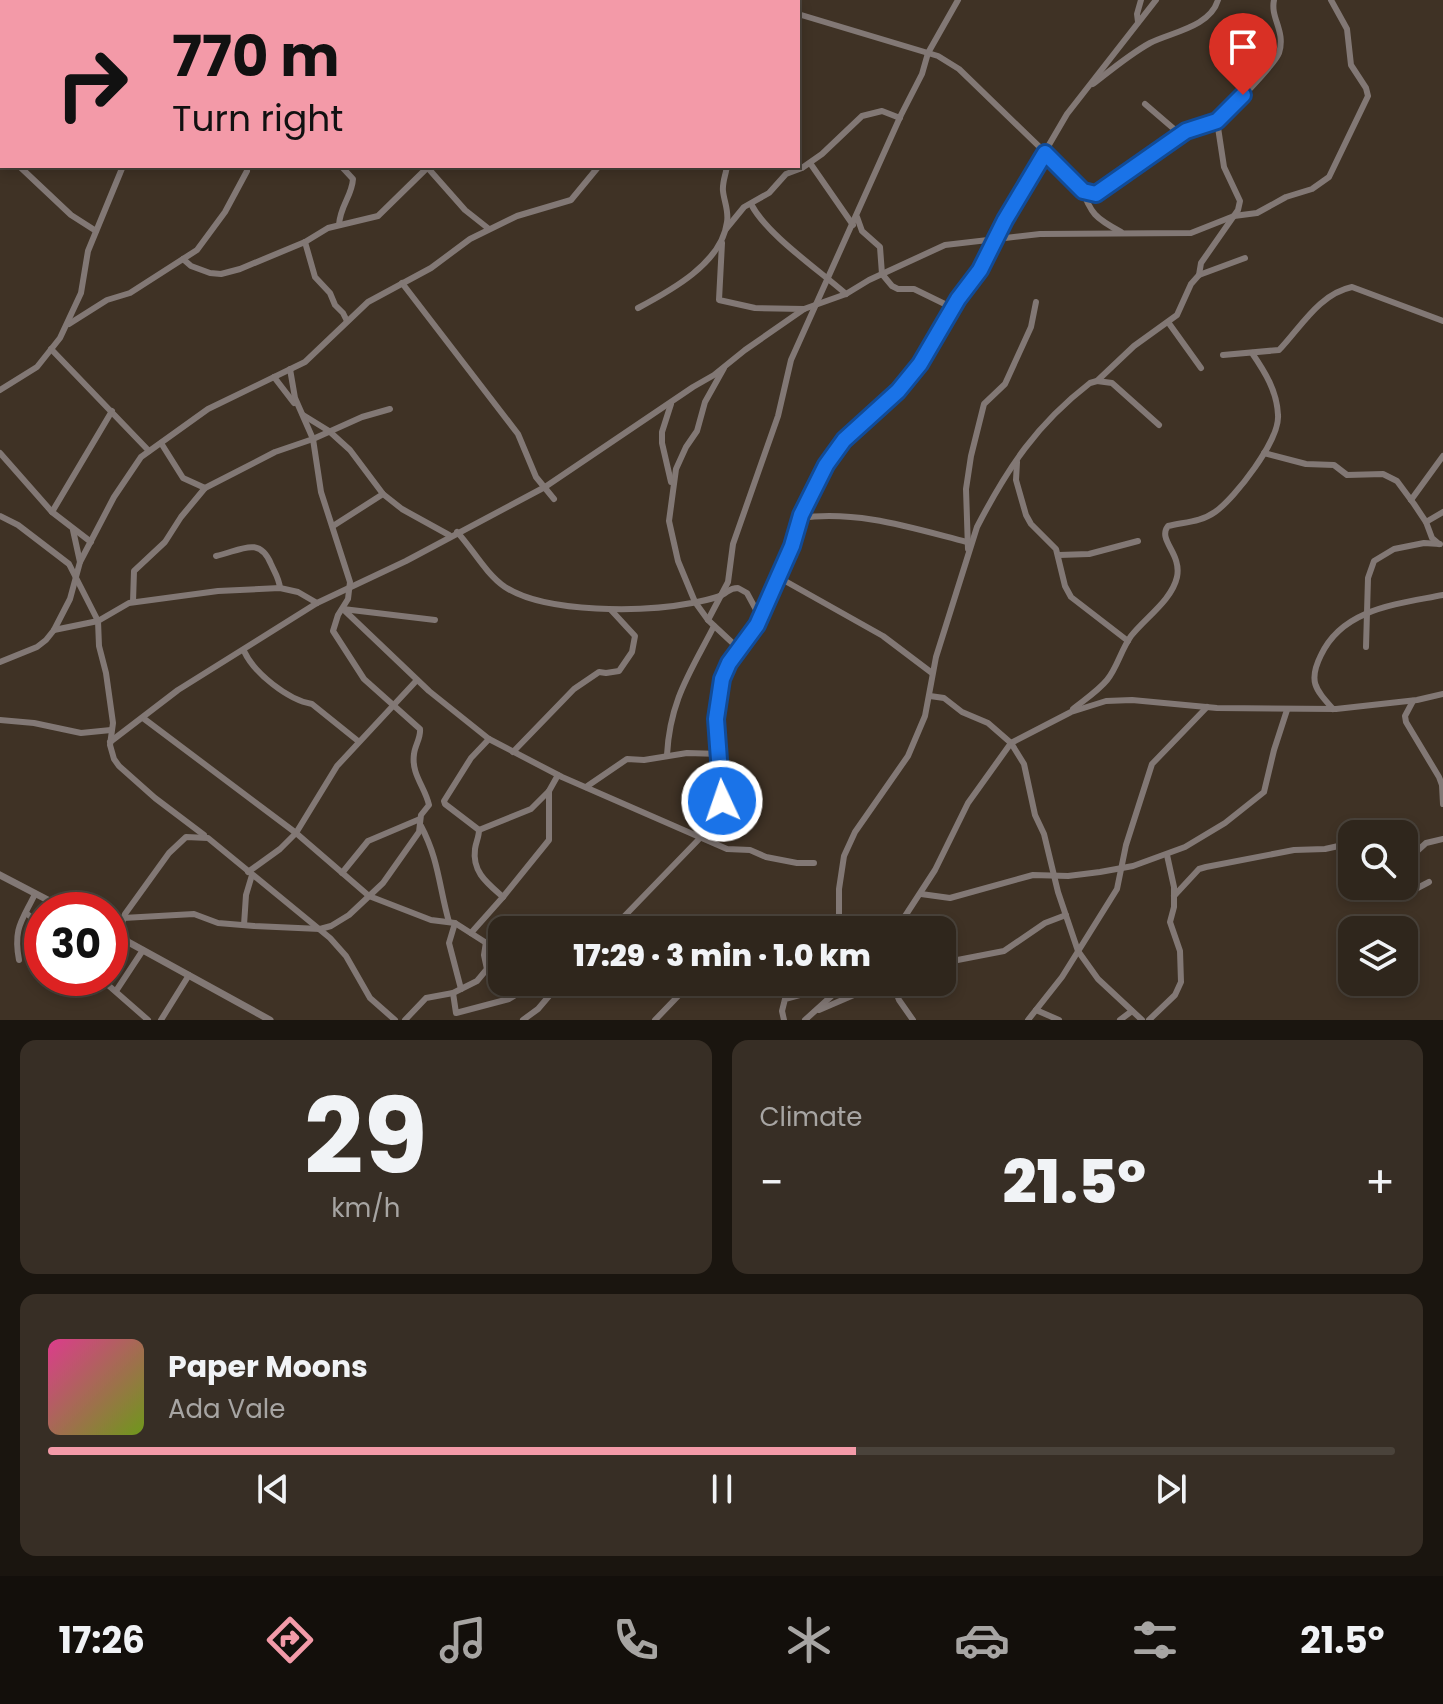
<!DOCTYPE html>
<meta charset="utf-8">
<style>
body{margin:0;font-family:Poppins,sans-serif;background:#372e25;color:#f1f3f6;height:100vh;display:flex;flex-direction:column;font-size:30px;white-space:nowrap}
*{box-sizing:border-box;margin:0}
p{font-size:26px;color:#a7a5a3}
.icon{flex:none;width:44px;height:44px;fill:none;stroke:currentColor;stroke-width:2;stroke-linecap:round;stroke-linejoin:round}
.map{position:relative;height:1020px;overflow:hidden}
.details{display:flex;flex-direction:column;gap:20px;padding:20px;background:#1a150f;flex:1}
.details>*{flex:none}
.hud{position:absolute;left:0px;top:0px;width:800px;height:168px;box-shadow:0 4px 12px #0003,0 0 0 2px #4a433b;background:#f39aa8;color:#111;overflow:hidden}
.fabs{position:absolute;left:1338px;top:820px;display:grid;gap:16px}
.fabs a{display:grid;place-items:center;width:80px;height:80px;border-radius:16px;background:#2f261c;box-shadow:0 4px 12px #0003,0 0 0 2px #4a433b;font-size:40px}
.speed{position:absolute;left:24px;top:892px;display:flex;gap:16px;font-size:40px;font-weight:700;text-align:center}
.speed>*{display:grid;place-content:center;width:104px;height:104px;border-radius:50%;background:#2f261c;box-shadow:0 4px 12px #0003,0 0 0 2px #4a433b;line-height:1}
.speed .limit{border:12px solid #d22;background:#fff;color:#111}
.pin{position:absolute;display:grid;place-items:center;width:68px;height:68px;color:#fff;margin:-82px -34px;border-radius:50% 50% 50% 0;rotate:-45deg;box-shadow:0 0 8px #0007}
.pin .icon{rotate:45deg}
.me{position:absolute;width:88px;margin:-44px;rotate:357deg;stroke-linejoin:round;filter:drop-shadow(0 0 6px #0008)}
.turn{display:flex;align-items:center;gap:28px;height:168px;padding:0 40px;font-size:36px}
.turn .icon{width:104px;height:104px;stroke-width:2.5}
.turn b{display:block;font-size:56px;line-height:68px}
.big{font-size:60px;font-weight:800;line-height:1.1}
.details .card{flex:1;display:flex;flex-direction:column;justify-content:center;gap:12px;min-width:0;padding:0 28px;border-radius:16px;background:#372e25}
.details .dial{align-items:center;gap:0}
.dial b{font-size:104px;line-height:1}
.song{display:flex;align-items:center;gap:24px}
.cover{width:96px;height:96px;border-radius:12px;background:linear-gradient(135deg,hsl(330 70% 55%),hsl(80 70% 35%))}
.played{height:8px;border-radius:4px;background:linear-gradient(90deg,#f39aa8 60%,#4a433b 60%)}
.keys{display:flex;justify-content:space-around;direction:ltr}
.heat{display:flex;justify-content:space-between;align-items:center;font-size:44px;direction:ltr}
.details .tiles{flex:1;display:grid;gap:20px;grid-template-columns:1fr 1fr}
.card:last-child{grid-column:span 2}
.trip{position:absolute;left:488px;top:916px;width:468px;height:80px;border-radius:16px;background:#2f261c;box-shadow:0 4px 12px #0003,0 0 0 2px #4a433b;font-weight:800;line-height:80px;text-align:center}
.tab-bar{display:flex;height:128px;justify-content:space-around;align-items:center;background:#130f0b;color:#a7a5a3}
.tab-bar .icon{width:56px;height:56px}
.tab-bar .on{color:#f39aa8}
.tab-bar b{font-size:36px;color:#f1f3f6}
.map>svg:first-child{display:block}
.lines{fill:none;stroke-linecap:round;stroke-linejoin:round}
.minor{stroke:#827875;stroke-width:6}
.tertiary{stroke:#827875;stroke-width:7}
.route-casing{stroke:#114b97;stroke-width:20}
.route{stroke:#1a73e8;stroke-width:14}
</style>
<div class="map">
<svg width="1443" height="1020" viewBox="0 0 1443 1020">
<rect width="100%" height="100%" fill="#3f3225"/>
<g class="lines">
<g class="minor">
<path d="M 104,0 L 108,2"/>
<path d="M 526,0 L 526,2"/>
<path d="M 748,0 L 755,2"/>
<path d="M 185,2 L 186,0"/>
<path d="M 371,2 L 371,0"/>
<path d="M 454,2 L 455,0"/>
<path d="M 731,2 L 732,0"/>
<path d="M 798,14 L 938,56 L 959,69 L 1081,187 C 1091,214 1095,218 1121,232"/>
<path d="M 1138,22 L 1137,14 L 1141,0"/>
<path d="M 1093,84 C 1111,70 1130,54 1150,43 C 1172,32 1210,27 1218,0"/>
<path d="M 1145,104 L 1181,135"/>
<path d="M 0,139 L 2,142"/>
<path d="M 810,163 L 853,225"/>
<path d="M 19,166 L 71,215 L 96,231"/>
<path d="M 427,167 L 465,210 L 489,229"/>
<path d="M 1083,191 C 1097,195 1100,192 1109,183 C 1136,168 1159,145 1186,131 C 1196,126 1207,126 1216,121 C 1226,115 1275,64 1279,53 C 1286,31 1270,18 1274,0"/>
<path d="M 751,204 C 767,235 819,270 846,294"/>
<path d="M 857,217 L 862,231 L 880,247 L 882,274 L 892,286 L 898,289 L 914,289 L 953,308"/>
<path d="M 339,225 C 340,206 352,196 353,179 L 341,166"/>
<path d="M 726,229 L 744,207 L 769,193 L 786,174 L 802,168 L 822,154 L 862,116 L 882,111 L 900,118"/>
<path d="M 305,242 L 315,277 L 330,293 L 335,305 L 343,313 L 347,321"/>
<path d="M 722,243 L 719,300 L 755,308 L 804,309"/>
<path d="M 183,259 L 191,266 L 210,273 L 221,274 L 240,269 L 305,242 L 328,228 L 378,216 L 428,167"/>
<path d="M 1199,275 L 1245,258"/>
<path d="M 402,283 L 518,434 L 536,477 L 554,499"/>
<path d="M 638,308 C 670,291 722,263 727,222 C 729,211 724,201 723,191 C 722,183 726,174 727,166"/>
<path d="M 1168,322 L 1201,368"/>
<path d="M 69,324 L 107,300 L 130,293 L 197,250 L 225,212 L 247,171"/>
<path d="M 51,349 L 149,451"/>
<path d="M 1223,355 L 1279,350 C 1301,327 1319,294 1352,287 L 1443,321"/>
<path d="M 724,368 L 705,402 L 697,431 L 686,447 L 676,469 L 669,521 L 678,561 L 695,602 L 708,620 L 739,649"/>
<path d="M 274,377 L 294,403"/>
<path d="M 1097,381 L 1112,383 L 1159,425"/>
<path d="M 0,390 L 37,367 L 60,338 L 81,293 L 88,251 L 123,166"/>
<path d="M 671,404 L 662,432 L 662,443 L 671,482"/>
<path d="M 303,415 L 329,431 L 350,450 L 383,494 L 402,509 L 449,535"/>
<path d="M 161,443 L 183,478 L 205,488 L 275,452 L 313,439 L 362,417 L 390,409"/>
<path d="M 0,453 L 52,512 L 91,542"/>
<path d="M 1264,453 L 1306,464 L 1334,465 L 1347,475 L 1383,474 L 1397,481 L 1414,504 L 1426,522 L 1432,538 L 1439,544"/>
<path d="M 1017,462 L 1016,480 L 1026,515 L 1031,524 L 1056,549 L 1065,586 L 1071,597 L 1128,641"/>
<path d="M 1411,500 L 1443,456"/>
<path d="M 52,512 L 112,411"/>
<path d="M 0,516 L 18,525 L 69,564 L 98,621 L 99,646 L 106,673 L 113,723 L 110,745 L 114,759 L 119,766 L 155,798 L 204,835"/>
<path d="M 800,518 C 858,510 912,528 967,542"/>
<path d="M 1426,522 L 1443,512"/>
<path d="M 333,526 L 383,494"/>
<path d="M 73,530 L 80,562"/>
<path d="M 457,532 C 473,549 485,573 505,587 C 546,614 645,612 692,603 C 701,601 714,599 722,595 C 729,591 730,588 738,588 L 747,593 L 760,617"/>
<path d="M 968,549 L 966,489 L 971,456 L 984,404 L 1005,384 L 1031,327 L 1036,302"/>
<path d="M 1059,555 L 1089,554 L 1138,541"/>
<path d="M 216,556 C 240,551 259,535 271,564 C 275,573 279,578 280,588"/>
<path d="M 778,577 L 883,636 L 932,673"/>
<path d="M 133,602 L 134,571 L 165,542 L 181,517 L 205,488"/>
<path d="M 343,609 L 429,691 L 489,739 L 562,777 L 727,849 L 750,850 L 766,857 L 797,863 L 814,863"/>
<path d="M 343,609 L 435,620"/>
<path d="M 708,620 L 728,582 L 733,544 L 778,416 L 791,360 L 901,115 L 922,74 L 928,53 L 958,0"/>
<path d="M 54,630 L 98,621 L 129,603 L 218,591 L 280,588 L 298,592 L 317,603"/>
<path d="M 1366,647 L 1368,578 L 1374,561 L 1394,549 L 1424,543 L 1440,544"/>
<path d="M 244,651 C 254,673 288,700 312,704 L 358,741"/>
<path d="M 0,662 L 37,647 L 46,640 L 54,630 L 70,599 L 80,562 L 114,497 L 141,457 L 208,409 L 305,362 L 368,302 L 431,268 L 470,239 L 517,216 L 571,200 L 599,166"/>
<path d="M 930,696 L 944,698 L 962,712 L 988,723 L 1011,743 L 1024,764 L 1035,815 L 1044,834 L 1058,892 L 1078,951 L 1098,979 L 1142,1020"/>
<path d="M 1413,701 L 1405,716 L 1406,722 L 1439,777 L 1442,785 L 1443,804"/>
<path d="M 1073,709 C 1084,700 1098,691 1107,680 C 1117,668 1121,650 1131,636 C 1145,618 1172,600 1177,577 C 1182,553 1157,540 1168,526 C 1184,522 1201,522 1215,512 C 1235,498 1280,440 1278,415 C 1277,391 1265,372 1252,353"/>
<path d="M 1333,709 C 1315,689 1308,681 1321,655 C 1343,608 1398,604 1443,595"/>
<path d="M 143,718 L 296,833 L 369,896 L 431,920 L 455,923 L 502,953"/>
<path d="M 0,720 L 34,723 L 81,733 L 111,730"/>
<path d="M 110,742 L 178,690 L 317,603 L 406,561 L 545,487 L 693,387 L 714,375 L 745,350 L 804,309 L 846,294 L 869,280 L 945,245 L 1040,234 L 1191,233 L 1234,216 L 1257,213 L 1286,197 L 1312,189 L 1329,177 L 1368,96 L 1366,88 L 1351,65 L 1347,29 L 1331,0"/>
<path d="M 513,752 L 574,689 L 599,672 L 606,673 L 619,671 L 632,652 L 635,636 L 611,610"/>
<path d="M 667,755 C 670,700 690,673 714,626"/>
<path d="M 586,787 L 627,759 L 644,760 L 687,753 L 720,754"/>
<path d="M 421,826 C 439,860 439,887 449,922"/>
<path d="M 479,830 L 445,804 L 444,801 L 471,758 L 489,739"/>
<path d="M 479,830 L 531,809 L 549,791"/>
<path d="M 1365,834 L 1372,830 L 1387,834"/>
<path d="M 1404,863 L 1426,843 L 1443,839"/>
<path d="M 248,872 L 280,849 L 296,833 L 337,766 L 417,680"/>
<path d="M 342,873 L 368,841 L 420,819"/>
<path d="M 1384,886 L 1395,896 L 1410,892 L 1429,882"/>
<path d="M 921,894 L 950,898 L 1033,875 L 1068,876 L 1100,872 L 1133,866 L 1185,847 L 1225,823 L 1264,792 L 1274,750 L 1287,710"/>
<path d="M 1174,896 L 1199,869 L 1206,867 L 1294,850 L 1325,849 L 1352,843"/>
<path d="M 503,897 L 549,840 L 549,791 L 558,775"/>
<path d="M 26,913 L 42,926"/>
<path d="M 123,918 L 194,914 L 218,923 L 254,926 L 320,929 L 331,926 L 349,915 L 383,883 L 419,832 L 421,815 L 429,805 C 425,787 411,774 414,754 C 415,745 421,738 420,729 L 364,679 L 333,631 L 338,615 L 348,599 L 350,582 L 321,492 L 313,439 L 295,398 L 290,369"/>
<path d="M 455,923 L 449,943 L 461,989"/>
<path d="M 244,925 L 246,895 L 252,875"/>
<path d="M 611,930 L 701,837 L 723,806 L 716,719 L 722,679 L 729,663 L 757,625 L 792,546 L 801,515 L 826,465 L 837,448 L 898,391 L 920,364 L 958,299 L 980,270 L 1005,220 L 1067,114 L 1156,0"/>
<path d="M 839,930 L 839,889 L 844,856 L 855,832 L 908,756 L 925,716 L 936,657 L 977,527 C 1008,467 1037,424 1090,383 L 1097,381 L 1134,346 L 1177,315 L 1191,284 L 1199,275 L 1201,263 L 1238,210 L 1240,201 L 1224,167 L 1217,121"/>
<path d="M 896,930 L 935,870 L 968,803 L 1011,743 L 1071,712 L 1106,701 L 1132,700 L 1217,708 L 1336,709 L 1417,700 L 1443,694"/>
<path d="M 471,933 L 503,897 C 487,883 472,872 475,849 C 476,842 479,837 479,830"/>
<path d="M 127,941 L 122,923 L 125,914 L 169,853 L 186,837 L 208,838 L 330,938 L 346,956 L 370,998 L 395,1020"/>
<path d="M 19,960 C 13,928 22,921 35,894"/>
<path d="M 942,963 L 1004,951 L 1045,923 L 1066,915"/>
<path d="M 100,978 L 148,1020"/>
<path d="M 892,982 L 899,1000 L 913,1020"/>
<path d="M 116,991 L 143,950"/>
<path d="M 453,993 L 456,1013 L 509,999 L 514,996 L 521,982"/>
<path d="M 819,1010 L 884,982"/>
<path d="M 1036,1010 L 1059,1020"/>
<path d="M 161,1020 L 189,975"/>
<path d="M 405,1020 L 426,998 L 453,993 L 477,981 L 487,969 L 484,955 L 486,942"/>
<path d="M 523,1020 L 538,1009 L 561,982"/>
<path d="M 655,1020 L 681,993"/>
<path d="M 784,1020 L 782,1011 L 785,999 L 807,993 L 819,982"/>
<path d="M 805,1020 L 847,982"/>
<path d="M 1028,1020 L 1062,977 L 1117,889 L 1126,845 L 1152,764 L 1207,707"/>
<path d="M 1120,1020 L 1132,1011"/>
<path d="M 1149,1020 L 1175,995 L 1181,982 L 1180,951 L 1170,922 L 1174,907 L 1174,887 L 1167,855"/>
</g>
<g class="tertiary">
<path d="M 0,875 L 67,910"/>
<path d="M 110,932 L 270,1020"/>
</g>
</g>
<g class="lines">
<g class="route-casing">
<path id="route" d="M 722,801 L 716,719 L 722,679 L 729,663 L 757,625 L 792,546 L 801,515 L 826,465 L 844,440 L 898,391 L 920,364 L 958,299 L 980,270 L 1005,220 L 1045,153 L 1083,191 L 1096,194 L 1186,131 L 1217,121 L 1243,95"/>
</g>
<use href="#route" class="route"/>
</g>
</svg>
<div class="fabs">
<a><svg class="icon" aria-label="search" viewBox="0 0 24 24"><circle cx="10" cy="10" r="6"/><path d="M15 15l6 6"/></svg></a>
<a><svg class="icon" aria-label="layers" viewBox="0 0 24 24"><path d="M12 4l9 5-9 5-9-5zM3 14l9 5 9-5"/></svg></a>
</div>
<div class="speed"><div class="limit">30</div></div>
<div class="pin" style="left:1243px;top:95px;background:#d93025"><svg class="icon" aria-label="arrive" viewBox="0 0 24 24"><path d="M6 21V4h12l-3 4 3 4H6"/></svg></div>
<svg class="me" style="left:722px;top:801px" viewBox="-20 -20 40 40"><circle r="17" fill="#1a73e8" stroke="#fff" stroke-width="3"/><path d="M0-11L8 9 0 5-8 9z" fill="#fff"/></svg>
<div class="trip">17:29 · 3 min · 1.0 km</div>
<div class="hud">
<div class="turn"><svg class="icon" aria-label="right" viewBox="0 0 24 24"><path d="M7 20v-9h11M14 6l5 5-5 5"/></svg><div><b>770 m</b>Turn right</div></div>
</div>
</div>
<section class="details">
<div class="tiles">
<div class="card dial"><b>29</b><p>km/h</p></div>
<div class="card"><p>Climate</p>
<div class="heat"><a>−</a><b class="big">21.5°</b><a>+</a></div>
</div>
<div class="card">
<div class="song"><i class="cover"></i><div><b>Paper Moons</b><p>Ada Vale</p></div></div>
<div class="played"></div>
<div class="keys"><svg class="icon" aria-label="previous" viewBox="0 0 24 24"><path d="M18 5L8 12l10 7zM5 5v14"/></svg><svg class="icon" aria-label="pause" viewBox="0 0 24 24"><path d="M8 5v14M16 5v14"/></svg><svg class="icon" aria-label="next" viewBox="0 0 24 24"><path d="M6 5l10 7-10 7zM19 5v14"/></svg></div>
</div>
</div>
</section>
<nav class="tab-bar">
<b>17:26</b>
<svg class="icon on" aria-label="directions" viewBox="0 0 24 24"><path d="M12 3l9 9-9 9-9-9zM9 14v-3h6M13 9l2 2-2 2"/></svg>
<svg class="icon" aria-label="music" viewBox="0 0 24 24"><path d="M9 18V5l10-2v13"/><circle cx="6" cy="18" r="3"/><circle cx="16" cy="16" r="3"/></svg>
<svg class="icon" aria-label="phone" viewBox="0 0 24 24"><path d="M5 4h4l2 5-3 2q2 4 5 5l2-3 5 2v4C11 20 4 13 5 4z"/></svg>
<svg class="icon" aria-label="climate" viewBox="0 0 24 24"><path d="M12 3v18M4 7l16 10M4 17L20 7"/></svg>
<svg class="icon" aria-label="car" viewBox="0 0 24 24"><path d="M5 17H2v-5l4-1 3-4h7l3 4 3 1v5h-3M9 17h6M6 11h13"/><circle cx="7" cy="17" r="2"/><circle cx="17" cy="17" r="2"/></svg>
<svg class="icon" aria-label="filters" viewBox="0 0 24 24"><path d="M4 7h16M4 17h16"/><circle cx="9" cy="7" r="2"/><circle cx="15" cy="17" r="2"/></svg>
<b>21.5°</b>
</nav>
